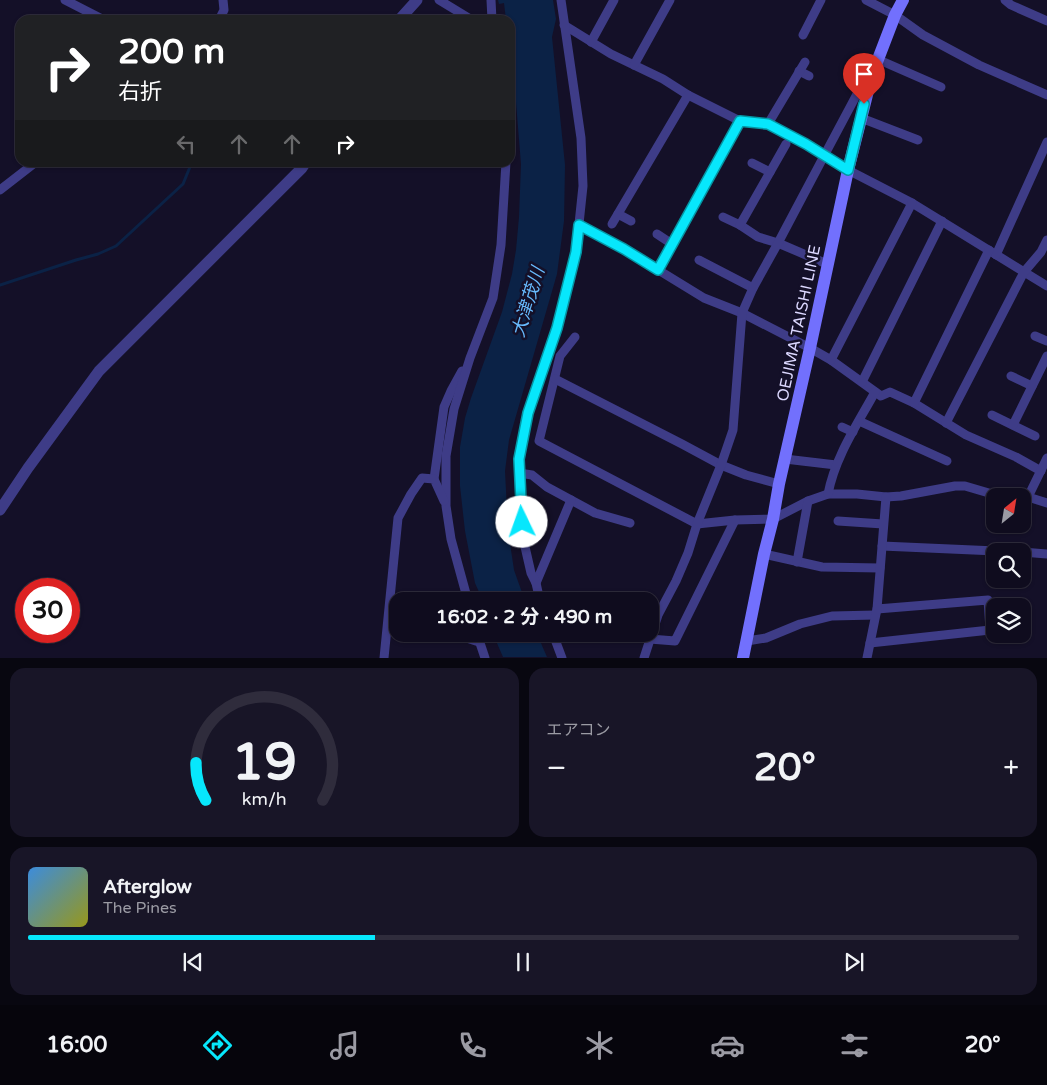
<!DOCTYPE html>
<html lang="ja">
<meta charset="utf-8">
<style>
body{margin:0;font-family:"Varela Round","Noto Sans JP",sans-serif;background:#181527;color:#f1f3f6;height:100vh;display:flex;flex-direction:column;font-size:19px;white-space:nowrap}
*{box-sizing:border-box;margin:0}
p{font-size:16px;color:#9b9ba4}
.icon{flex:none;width:28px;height:28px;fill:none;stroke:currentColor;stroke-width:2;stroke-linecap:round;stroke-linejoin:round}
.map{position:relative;height:658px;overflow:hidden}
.panel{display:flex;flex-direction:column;gap:10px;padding:10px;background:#080710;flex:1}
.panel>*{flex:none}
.hud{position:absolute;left:15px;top:15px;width:500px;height:152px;border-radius:15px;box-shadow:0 1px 4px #0004,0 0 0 1px #2f2c3c;background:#202124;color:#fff;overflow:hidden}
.needle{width:32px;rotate:30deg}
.tools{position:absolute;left:986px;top:488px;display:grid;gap:10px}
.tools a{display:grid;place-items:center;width:45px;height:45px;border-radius:10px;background:#0f0c1e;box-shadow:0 1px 4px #0004,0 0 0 1px #2f2c3c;font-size:25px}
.speed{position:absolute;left:15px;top:578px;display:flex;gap:10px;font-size:25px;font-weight:700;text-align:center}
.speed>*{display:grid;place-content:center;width:65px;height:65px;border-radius:50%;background:#0f0c1e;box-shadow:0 1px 4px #0004,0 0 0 1px #2f2c3c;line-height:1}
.speed .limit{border:8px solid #d22;background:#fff;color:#111}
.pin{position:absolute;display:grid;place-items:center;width:42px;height:42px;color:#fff;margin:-51px -21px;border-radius:50% 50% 50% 0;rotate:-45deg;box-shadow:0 0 5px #0007}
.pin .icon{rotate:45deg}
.me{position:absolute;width:55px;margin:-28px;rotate:357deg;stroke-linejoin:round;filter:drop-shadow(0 0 4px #0008)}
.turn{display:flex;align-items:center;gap:18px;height:105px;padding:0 20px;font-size:22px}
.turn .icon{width:65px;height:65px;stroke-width:2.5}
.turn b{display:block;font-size:35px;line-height:42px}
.lanes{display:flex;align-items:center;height:48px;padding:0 20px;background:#0003;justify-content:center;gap:25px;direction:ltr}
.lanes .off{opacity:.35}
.big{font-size:38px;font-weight:700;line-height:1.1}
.panel .widget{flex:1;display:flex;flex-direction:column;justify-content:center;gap:8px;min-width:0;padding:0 18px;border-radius:15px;background:#181527}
.panel .dial{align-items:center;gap:0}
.dial svg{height:130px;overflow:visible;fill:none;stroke:#2f2c3c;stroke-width:7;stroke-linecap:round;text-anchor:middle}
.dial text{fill:#f1f3f6;stroke:none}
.song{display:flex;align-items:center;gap:15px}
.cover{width:60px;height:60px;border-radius:8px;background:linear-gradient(135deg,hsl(210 70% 55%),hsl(60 70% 35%))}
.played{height:5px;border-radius:2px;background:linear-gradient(90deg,#07e7fc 35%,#2f2c3c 35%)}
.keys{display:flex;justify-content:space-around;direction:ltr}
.heat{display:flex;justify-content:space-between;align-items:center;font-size:28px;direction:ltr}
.panel .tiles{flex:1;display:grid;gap:10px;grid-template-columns:1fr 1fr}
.widget:last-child{grid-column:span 2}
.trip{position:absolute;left:389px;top:592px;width:270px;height:50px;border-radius:15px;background:#0f0c1e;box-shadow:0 1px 4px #0004,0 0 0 1px #2f2c3c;font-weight:700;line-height:50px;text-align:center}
.tabs{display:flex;height:80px;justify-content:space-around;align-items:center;background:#06050c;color:#9b9ba4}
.tabs .icon{width:35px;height:35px}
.tabs .on{color:#07e7fc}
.tabs b{font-size:22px;color:#f1f3f6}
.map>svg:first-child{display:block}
.water{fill:#0b2246}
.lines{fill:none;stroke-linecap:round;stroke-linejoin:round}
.stream{stroke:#0b2246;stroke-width:3}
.minor{stroke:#3e3c87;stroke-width:9}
.tertiary{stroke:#3e3c87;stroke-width:11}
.secondary{stroke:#7270fd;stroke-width:12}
.route-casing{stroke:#0596a4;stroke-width:12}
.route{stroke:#07e7fc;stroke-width:9}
.labels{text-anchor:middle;stroke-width:5;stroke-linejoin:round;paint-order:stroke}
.street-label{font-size:16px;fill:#dcd8ff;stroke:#141028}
.water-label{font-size:18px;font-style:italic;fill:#67bafd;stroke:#141028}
</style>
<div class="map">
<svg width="1047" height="658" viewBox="0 0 1047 658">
<rect width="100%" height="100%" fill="#141028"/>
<g class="water">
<path d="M 498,0 L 553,0 L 556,19 L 552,37 L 565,165 L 564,221 L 557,274 L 509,440 L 505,471 L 508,530 L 514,570 L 525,601 L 483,601 L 475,583 L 465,531 L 460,486 L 460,447 L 465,418 L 471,398 L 502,312 L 512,274 L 516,250 L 519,217 L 521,164 L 514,78 L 510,46 L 510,20 L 506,20 L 504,3 L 499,4 Z"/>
<path d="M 493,634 L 537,634 L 547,657 L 503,657 Z"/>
</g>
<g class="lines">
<path class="stream" d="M 0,285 L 76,260 L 98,254 L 116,246 L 183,184 L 192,162"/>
<g class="minor">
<path d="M 65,0 L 104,20"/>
<path d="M 439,0 L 472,20"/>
<path d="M 491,0 L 492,20"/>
<path d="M 866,0 L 895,15 L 923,35 L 979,65 L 1047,95"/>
<path d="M 1005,0 L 1011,5 L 1047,21"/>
<path d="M 219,20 L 224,10 L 223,0"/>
<path d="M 564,25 L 611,54 L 663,79 L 688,95 L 740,121 L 766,124 L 806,144 L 848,170 L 912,203 L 1047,286"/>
<path d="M 803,35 L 821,0"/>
<path d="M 591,42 L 614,0"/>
<path d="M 877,59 L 941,87"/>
<path d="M 634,65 L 670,0"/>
<path d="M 799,71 L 809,76"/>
<path d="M 861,118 L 918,140"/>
<path d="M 768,124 L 805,62"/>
<path d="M 752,163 L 770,172"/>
<path d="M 0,190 L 36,162"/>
<path d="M 618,214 L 631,221"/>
<path d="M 723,217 L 740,225 L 758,237 L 778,243 L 827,264"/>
<path d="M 612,224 L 688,95"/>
<path d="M 579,225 L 624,249 L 704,298 L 742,313 L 810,348 L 831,360 L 881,396 L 890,392 L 914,403 L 966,435 L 1016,457 L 1041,471"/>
<path d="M 740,225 L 786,144"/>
<path d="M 657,234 L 672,244"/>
<path d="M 996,255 L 1047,142"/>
<path d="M 699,260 L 753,288"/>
<path d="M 658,270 L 740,121"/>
<path d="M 1035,336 L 1047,341"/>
<path d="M 575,337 L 560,356 L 539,441 L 697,524 L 735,520 L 773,519 L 808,501 L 828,494 L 857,494 L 886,497 L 901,496 L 955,486 L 965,486 L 999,496"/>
<path d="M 831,360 L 912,203"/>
<path d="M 1011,376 L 1032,386"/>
<path d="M 555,379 L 682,444 L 721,465 L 746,475 L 779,484"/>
<path d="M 862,382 L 942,221"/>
<path d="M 914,403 L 989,250"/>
<path d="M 992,415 L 1035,436"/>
<path d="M 859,421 L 947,461"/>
<path d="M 946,423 L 1024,272 L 1041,252 L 1047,240"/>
<path d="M 1013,425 L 1047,356"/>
<path d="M 842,427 L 853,432"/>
<path d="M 785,459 L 836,465"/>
<path d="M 519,473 L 532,475 L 547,487 L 595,513 L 630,523"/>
<path d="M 434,479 L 444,407 L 451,391 L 462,371"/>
<path d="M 828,494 C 835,457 857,425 875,392"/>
<path d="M 1028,497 L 1047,503"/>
<path d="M 1022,501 L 1028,497 L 1047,458"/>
<path d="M 838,521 L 883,524"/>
<path d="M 882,546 L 996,551"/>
<path d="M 1022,552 L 1047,554"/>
<path d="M 764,554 L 822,567 L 880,568"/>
<path d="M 797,562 L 808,501"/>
<path d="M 536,583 L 571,500"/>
<path d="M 468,601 L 451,539 L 446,506 L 446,456 L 454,409 L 470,358 L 493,298 L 501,245 L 506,162"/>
<path d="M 540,601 L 536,583 L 531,573 L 523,538 L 519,459 L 528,413 L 557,328 L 576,252 L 583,186 L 581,138 L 561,0"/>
<path d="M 454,634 L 479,642"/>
<path d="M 477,634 L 485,658"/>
<path d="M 553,634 L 562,658"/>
<path d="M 650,639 L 675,641 L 735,520"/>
<path d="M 747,641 L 766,638 L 800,624 L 832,616 L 875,615"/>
<path d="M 870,643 L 990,630 L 988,600 L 877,609"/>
<path d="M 384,658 L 398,518 L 411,494 L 422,478 L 434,479 L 444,501"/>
<path d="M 644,658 L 658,615 L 676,581 L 688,553 L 697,524 L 721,465 L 733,430 L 742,313 L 753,288 L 778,243 L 824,156 L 857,94 L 870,77"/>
<path d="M 867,658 L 877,609 L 886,497"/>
</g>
<g class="tertiary">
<path d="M 399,20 L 417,0"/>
<path d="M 0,510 L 28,468 L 99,371 L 302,168 L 306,162"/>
</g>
<path class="secondary" d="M 743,658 L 764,554 L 773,519 L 779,484 L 810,348 L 848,170 L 872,75 L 895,15 L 903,0"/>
</g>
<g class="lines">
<g class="route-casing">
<path id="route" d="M 522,522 L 519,459 L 528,413 L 557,328 L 576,252 L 579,225 L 624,249 L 658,270 L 740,121 L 768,124 L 806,144 L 848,170 L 864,104"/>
</g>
<use href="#route" class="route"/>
</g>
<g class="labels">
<g class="street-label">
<text transform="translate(798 323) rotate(-78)" y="6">OEJIMA TAISHI LINE</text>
</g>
<g class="water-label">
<text transform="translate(528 302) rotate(-73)" y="6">大津茂川</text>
</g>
</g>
</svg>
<div class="tools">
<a><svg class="needle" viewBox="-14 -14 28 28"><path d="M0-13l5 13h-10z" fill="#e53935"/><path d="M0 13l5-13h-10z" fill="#9b9ba4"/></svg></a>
<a><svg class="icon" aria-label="search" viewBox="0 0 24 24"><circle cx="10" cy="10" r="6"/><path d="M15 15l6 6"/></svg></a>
<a><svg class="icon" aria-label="layers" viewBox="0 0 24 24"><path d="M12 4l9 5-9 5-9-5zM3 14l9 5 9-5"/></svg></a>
</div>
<div class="speed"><div class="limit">30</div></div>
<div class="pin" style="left:864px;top:104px;background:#d93025"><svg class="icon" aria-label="arrive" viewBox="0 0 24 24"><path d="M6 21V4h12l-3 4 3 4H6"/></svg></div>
<svg class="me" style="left:522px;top:522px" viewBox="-20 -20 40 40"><circle r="19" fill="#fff"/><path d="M0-13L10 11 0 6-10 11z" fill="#07e7fc"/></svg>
<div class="trip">16:02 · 2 分 · 490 m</div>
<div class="hud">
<div class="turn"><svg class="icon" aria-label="right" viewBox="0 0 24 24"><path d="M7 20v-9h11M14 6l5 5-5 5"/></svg><div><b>200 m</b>右折</div></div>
<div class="lanes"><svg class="icon off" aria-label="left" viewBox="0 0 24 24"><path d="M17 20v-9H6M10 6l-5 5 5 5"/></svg><svg class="icon off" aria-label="ahead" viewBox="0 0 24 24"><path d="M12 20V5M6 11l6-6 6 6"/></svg><svg class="icon off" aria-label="ahead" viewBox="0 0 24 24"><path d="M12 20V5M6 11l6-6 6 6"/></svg><svg class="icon" aria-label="right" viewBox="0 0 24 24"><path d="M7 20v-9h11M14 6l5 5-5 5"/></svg></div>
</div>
</div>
<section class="panel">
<div class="tiles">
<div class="widget dial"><svg viewBox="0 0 100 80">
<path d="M14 69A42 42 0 1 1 86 69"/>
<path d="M14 69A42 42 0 0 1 8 46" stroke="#07e7fc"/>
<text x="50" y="56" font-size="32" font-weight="700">19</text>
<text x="50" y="72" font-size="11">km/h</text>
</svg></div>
<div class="widget"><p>エアコン</p>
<div class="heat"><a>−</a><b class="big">20°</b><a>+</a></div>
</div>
<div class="widget">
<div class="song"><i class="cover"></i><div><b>Afterglow</b><p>The Pines</p></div></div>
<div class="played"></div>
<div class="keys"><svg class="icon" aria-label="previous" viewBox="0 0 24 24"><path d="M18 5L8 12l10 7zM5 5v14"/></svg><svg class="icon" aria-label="pause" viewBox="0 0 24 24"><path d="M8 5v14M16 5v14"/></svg><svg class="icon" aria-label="next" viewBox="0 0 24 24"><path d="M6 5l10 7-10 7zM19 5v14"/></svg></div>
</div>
</div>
</section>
<nav class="tabs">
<b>16:00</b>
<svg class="icon on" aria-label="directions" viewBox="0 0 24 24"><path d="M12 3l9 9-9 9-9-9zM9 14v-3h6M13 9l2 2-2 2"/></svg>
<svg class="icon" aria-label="music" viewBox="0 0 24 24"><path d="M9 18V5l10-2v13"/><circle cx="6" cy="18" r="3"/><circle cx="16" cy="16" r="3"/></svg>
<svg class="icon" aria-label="phone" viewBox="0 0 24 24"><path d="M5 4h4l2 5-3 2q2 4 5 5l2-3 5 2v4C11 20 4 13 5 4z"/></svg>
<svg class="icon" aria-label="climate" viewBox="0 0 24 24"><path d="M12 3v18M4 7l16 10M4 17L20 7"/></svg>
<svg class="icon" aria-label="car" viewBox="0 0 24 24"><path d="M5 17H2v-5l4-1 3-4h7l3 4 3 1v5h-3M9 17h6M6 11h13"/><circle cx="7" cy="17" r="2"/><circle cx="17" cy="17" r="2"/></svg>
<svg class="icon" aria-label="filters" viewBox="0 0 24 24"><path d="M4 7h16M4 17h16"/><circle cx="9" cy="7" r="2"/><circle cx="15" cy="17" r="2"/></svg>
<b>20°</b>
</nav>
